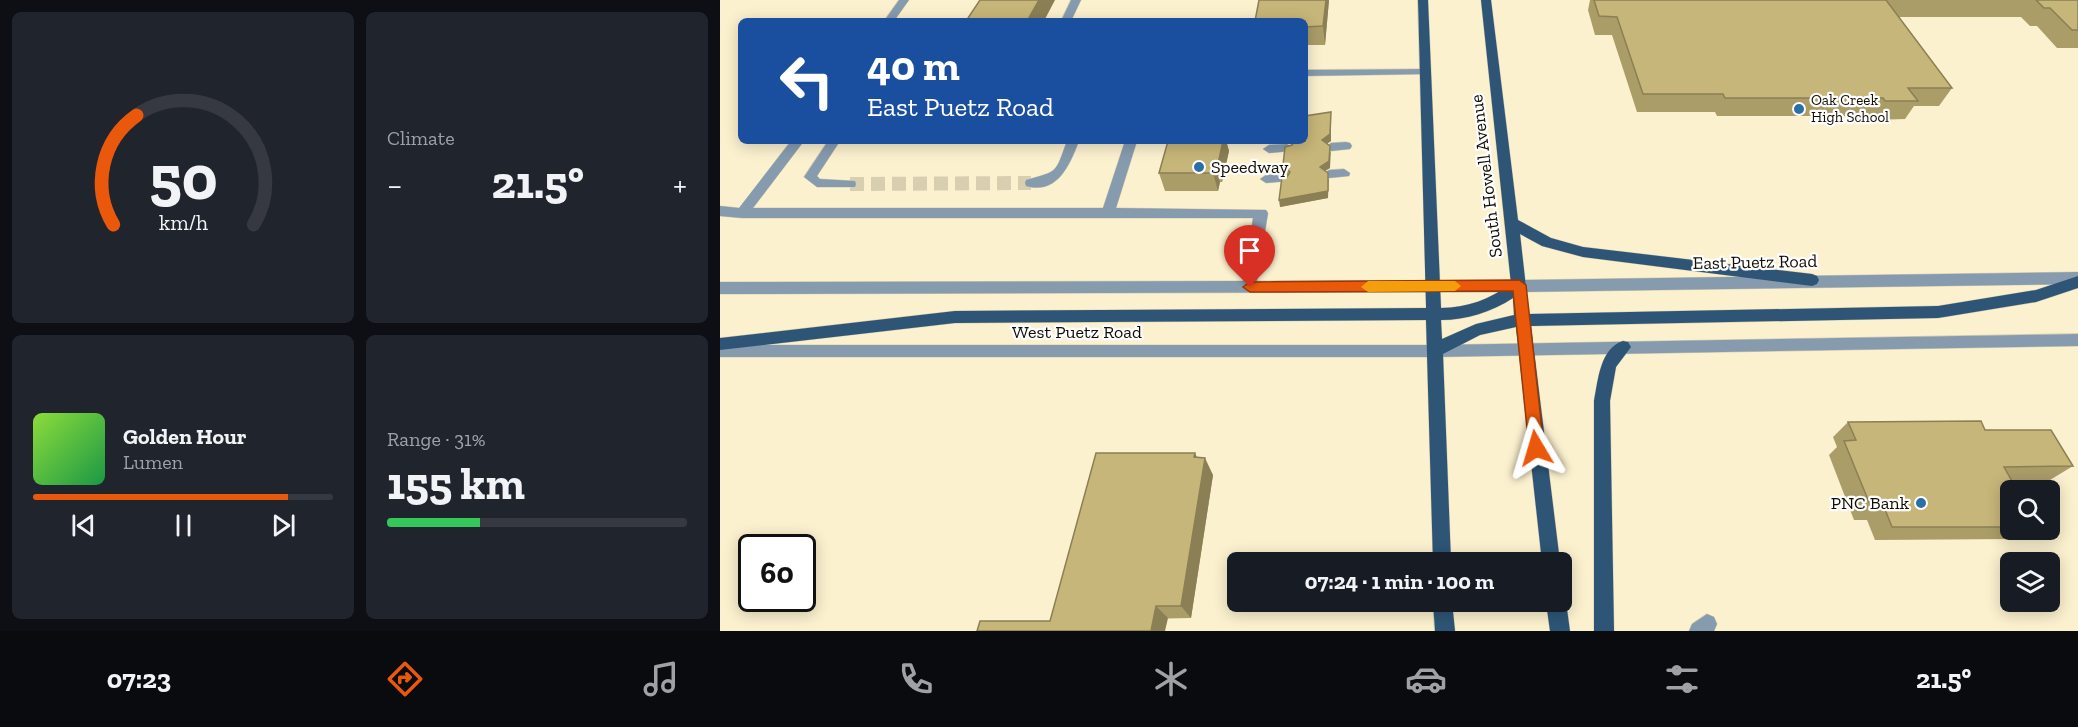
<!DOCTYPE html>
<meta charset="utf-8">
<style>
body{margin:0;font-family:"Zilla Slab",serif;background:#20242c;color:#f1f3f6;height:100vh;display:flex;flex-direction:column;font-size:22px;white-space:nowrap}
*{box-sizing:border-box;margin:0}
p{font-size:20px;color:#9ea1a6}
.icon{flex:none;width:33px;height:33px;fill:none;stroke:currentColor;stroke-width:2;stroke-linecap:round;stroke-linejoin:round}
.map{position:relative;flex:1;overflow:hidden}
.details{display:flex;flex-direction:column;gap:12px;padding:12px;background:#0d0f14;width:720px}
.details>*{flex:none}
.top-card{position:absolute;left:18px;top:18px;width:570px;height:126px;border-radius:9px;box-shadow:0 3px 15px #0003;background:#1a4fa0;color:#fff;overflow:hidden}
.fabs{position:absolute;left:1280px;top:480px;display:grid;gap:12px}
.fabs a{display:grid;place-items:center;width:60px;height:60px;border-radius:9px;background:#171b24;box-shadow:0 3px 15px #0003;font-size:30px}
.speed{position:absolute;left:18px;top:534px;display:flex;gap:12px;font-size:30px;font-weight:700;text-align:center}
.speed>*{display:grid;place-content:center;width:78px;height:78px;border-radius:50%;background:#171b24;box-shadow:0 3px 15px #0003;line-height:1}
.speed .limit{border:3px solid #111;border-radius:9px;background:#fff;color:#111}
.pin{position:absolute;display:grid;place-items:center;width:51px;height:51px;color:#fff;margin:-62px -26px;border-radius:50% 50% 50% 0;rotate:-45deg;box-shadow:0 0 6px #0007}
.pin .icon{rotate:45deg}
.me{position:absolute;width:66px;margin:-33px;rotate:353deg;stroke-linejoin:round;filter:drop-shadow(0 0 4px #0008)}
.turn{display:flex;align-items:center;gap:21px;height:126px;padding:0 30px;font-size:27px}
.turn .icon{width:78px;height:78px;stroke-width:2.5}
.turn b{display:block;font-size:42px;line-height:51px}
.big{font-size:45px;font-weight:700;line-height:1.1}
.details .widget{flex:1;display:flex;flex-direction:column;justify-content:center;gap:9px;min-width:0;padding:0 21px;border-radius:9px;background:#20242c}
.details .dial{align-items:center;gap:0}
.dial svg{height:156px;overflow:visible;fill:none;stroke:#363941;stroke-width:7;stroke-linecap:round;text-anchor:middle}
.dial text{fill:#f1f3f6;stroke:none}
.song{display:flex;align-items:center;gap:18px}
.cover{width:72px;height:72px;border-radius:9px;background:linear-gradient(135deg,hsl(90 70% 55%),hsl(140 70% 35%))}
.played{height:6px;border-radius:3px;background:linear-gradient(90deg,#ea580c 85%,#363941 85%)}
.keys{display:flex;justify-content:space-around;direction:ltr}
.heat{display:flex;justify-content:space-between;align-items:center;font-size:33px;direction:ltr}
.charge{height:9px;border-radius:4px;background:linear-gradient(90deg,#34c759 31%,#363941 0)}
.details .tiles{flex:1;display:grid;gap:12px;grid-template-columns:repeat(2,1fr)}
.trip{position:absolute;left:507px;top:552px;width:345px;height:60px;border-radius:9px;background:#171b24;box-shadow:0 3px 15px #0003;font-weight:700;line-height:60px;text-align:center}
.dock{display:flex;height:96px;justify-content:space-around;align-items:center;background:#090b0e;color:#9ea1a6}
.dock .icon{width:42px;height:42px}
.dock .active{color:#ea580c}
.dock b{font-size:27px;color:#f1f3f6}
main{display:flex;flex:1;min-height:0}
.map>svg:first-child{display:block}
.lines{fill:none;stroke-linecap:round;stroke-linejoin:round}
.minor-tunnel{stroke:#d8cfb0;stroke-width:14;stroke-dasharray:14 7;stroke-linecap:butt}
.minor-casing{stroke:#d6cdae;stroke-width:1}
.major-casing{stroke:#d6cdae;stroke-width:1}
.minor{fill:#869bae;fill-rule:evenodd}
.major{fill:#2e5575;fill-rule:evenodd}
.wall{fill:#ab9d68}
.shaded-wall{fill:#8b7f55}
.building{fill:#c7b679;stroke:#8b7f55;stroke-width:1.5}
.route{fill:#ea580c;stroke:#983908;stroke-width:1.5}
.slow{fill:#f59e0b}
.poi-dot{fill:#2b70a5;stroke:#fefefe;stroke-width:2}
.labels{text-anchor:middle;stroke-width:4.5;stroke-linejoin:round;paint-order:stroke}
.far-poi-label{font-size:15px;fill:#110d03;stroke:#fefefe;text-anchor:start}
.poi-label{font-size:18px;fill:#110d03;stroke:#fefefe;text-anchor:start}
.street-label{font-size:18px;fill:#110d03;stroke:#fefefe}
</style>
<main>
<section class="details">
<div class="tiles">
<div class="widget dial"><svg viewBox="0 0 100 80">
<path d="M14 69A42 42 0 1 1 86 69"/>
<path d="M14 69A42 42 0 0 1 26 13" stroke="#ea580c"/>
<text x="50" y="56" font-size="32" font-weight="700">50</text>
<text x="50" y="72" font-size="11">km/h</text>
</svg></div>
<div class="widget"><p>Climate</p>
<div class="heat"><a>−</a><b class="big">21.5°</b><a>+</a></div>
</div>
<div class="widget">
<div class="song"><i class="cover"></i><div><b>Golden Hour</b><p>Lumen</p></div></div>
<div class="played"></div>
<div class="keys"><svg class="icon" aria-label="previous" viewBox="0 0 24 24"><path d="M18 5L8 12l10 7zM5 5v14"/></svg><svg class="icon" aria-label="pause" viewBox="0 0 24 24"><path d="M8 5v14M16 5v14"/></svg><svg class="icon" aria-label="next" viewBox="0 0 24 24"><path d="M6 5l10 7-10 7zM19 5v14"/></svg></div>
</div>
<div class="widget"><p>Range · 31%</p><b class="big">155 km</b><div class="charge"></div></div>
</div>
</section>
<div class="map">
<svg width="1358" height="631" viewBox="0 0 1358 631">
<rect width="100%" height="100%" fill="#fbf1cf"/>
<g class="lines">
<path class="minor-tunnel" d="M 130,184 L 311,183"/>
<g class="minor-casing">
<g id="minor">
<path d="M 179,0 L 189,0 L 174,21 L 164,21 Z"/>
<path d="M 351,0 L 361,0 L 351,21 L 341,21 Z"/>
<path d="M 706,69 L 710,70 L 710,74 L 585,76 L 585,70 Z"/>
<path d="M 71,141 L 84,141 L 33,208 L 383,208 L 405,141 L 417,141 L 396,208 L 546,210 L 548,213 L 537,281 L 799,280 L 1358,272 L 1358,284 L 799,292 L 0,294 L 0,282 L 523,281 L 533,218 L 22,218 L 0,216 L 0,206 L 19,208 Z"/>
<path d="M 108,141 L 120,141 L 97,176 L 100,179 L 135,181 L 136,184 L 135,187 L 97,187 L 84,177 Z"/>
<path d="M 347,141 L 359,141 C 350,164 338,195 306,186 L 305,183 L 306,180 C 339,171 335,173 347,141 Z"/>
<path d="M 626,142 L 630,143 L 632,146 L 630,149 L 611,151 L 605,147 L 611,143 Z"/>
<path d="M 567,144 L 573,148 L 571,151 L 549,153 L 543,149 L 549,145 Z"/>
<path d="M 624,169 L 630,173 L 629,176 L 609,178 L 603,174 L 609,170 Z"/>
<path d="M 563,174 L 569,178 L 568,181 L 546,183 L 540,179 L 546,175 Z"/>
<path d="M 1358,334 L 1358,346 L 714,357 L 0,357 L 0,345 L 714,345 Z"/>
<path d="M 987,614 L 994,617 L 997,624 L 994,631 L 969,631 L 972,624 Z"/>
</g>
</g>
<g class="major-casing">
<g id="major">
<path d="M 698,0 L 708,0 L 721,308 C 747,308 770,299 791,284 L 761,0 L 771,0 L 798,220 L 831,238 L 863,247 L 1092,274 L 1097,276 L 1099,280 L 1097,284 L 1092,286 L 863,257 L 822,246 L 800,234 L 809,314 L 1218,306 L 1316,290 L 1358,276 L 1358,288 L 1316,302 L 1218,318 L 811,326 L 840,562 L 822,562 L 796,327 L 760,335 L 723,354 L 731,562 L 713,562 L 706,320 L 235,323 L 0,350 L 0,338 L 235,311 L 706,308 ZM 793,298 L 794,315 L 756,324 L 722,339 L 721,320 C 746,320 772,312 793,298 Z"/>
<path d="M 903,341 L 908,342 L 911,347 L 896,367 L 890,401 L 894,631 L 874,631 L 874,401 C 878,381 880,348 903,341 Z"/>
<path d="M 842,595 L 846,602 L 850,631 L 830,631 L 826,602 L 842,602 Z"/>
<path d="M 713,602 L 732,602 L 735,631 L 715,631 Z"/>
</g>
</g>
<use href="#minor" class="minor"/>
<use href="#major" class="major"/>
</g>
<g class="wall">
<path d="M 609,0 L 605,45 L 585,45 L 585,21 Z"/>
<path d="M 870,0 L 1358,0 L 1358,48 L 1337,48 L 1317,26 L 1310,26 L 1301,17 L 1179,17 L 1232,88 L 1219,106 L 1194,106 L 1185,119 L 1154,120 L 1152,116 L 997,116 L 995,112 L 917,112 L 892,35 L 875,35 L 868,10 Z"/>
<path d="M 611,112 L 611,141 L 607,144 L 611,153 L 610,168 L 605,171 L 609,180 L 608,198 L 560,207 L 568,176 L 564,172 L 563,165 L 572,145 L 568,141 L 585,141 Z"/>
<path d="M 507,144 L 509,151 L 502,182 L 500,182 L 498,191 L 445,191 L 439,173 Z"/>
<path d="M 1128,422 L 1265,430 L 1353,466 L 1330,480 L 1292,480 L 1290,490 L 1290,530 L 1311,530 L 1293,539 L 1155,540 L 1147,520 L 1134,520 L 1109,455 L 1117,447 L 1113,437 Z"/>
<path d="M 477,458 L 493,475 L 471,618 L 330,621 Z"/>
</g>
<g class="shaded-wall">
<path d="M 319,0 L 335,0 L 324,21 L 307,21 Z"/>
<path d="M 606,0 L 609,0 L 605,45 L 603,26 Z"/>
<path d="M 611,112 L 611,141 L 603,146 L 602,140 Z"/>
<path d="M 503,141 L 508,141 L 507,144 L 509,151 L 502,182 L 498,164 Z"/>
<path d="M 610,146 L 610,168 L 601,173 L 600,167 Z"/>
<path d="M 495,164 L 500,182 L 498,191 L 493,173 Z"/>
<path d="M 608,173 L 608,198 L 560,207 L 559,200 Z"/>
<path d="M 475,453 L 483,470 L 485,458 L 493,475 L 471,618 L 461,606 Z"/>
<path d="M 436,606 L 448,618 L 445,631 L 431,631 Z"/>
</g>
<g class="building">
<path d="M 260,0 L 319,0 L 307,21 L 246,21 Z"/>
<path d="M 539,0 L 606,0 L 603,26 L 585,27 L 585,21 L 535,21 Z"/>
<path d="M 874,0 L 1166,0 L 1232,88 L 1188,88 L 1198,101 L 1165,101 L 1163,98 L 1005,98 L 1003,94 L 923,94 L 897,17 L 879,16 Z"/>
<path d="M 1316,0 L 1358,0 L 1358,30 L 1352,30 L 1330,8 L 1324,8 Z"/>
<path d="M 611,112 L 610,134 L 602,140 L 610,146 L 609,161 L 600,167 L 608,173 L 608,191 L 559,200 L 562,177 L 567,177 L 570,172 L 563,165 L 565,147 L 572,145 L 574,141 L 585,141 L 585,116 Z"/>
<path d="M 448,141 L 503,141 L 498,164 L 495,164 L 493,173 L 439,173 Z"/>
<path d="M 1261,421 L 1265,430 L 1331,430 L 1353,466 L 1284,467 L 1297,490 L 1290,490 L 1290,527 L 1172,527 L 1164,507 L 1151,507 L 1124,441 L 1136,440 L 1128,422 Z"/>
<path d="M 376,453 L 475,453 L 474,457 L 485,458 L 461,606 L 436,606 L 431,631 L 257,631 L 260,621 L 330,621 Z"/>
</g>
<path class="route" d="M 799,280 L 806,285 L 824,448 L 822,453 L 816,455 L 811,453 L 809,448 L 793,291 L 530,292 L 523,287 L 530,282 Z"/>
<path class="slow" d="M 648,281 L 735,281 L 741,286 L 735,291 L 648,292 L 641,287 Z"/>
<g class="poi-dot">
<circle cx="1079" cy="109" r="6"/>
<circle cx="479" cy="167" r="6"/>
<circle cx="1201" cy="503" r="6"/>
</g>
<g class="labels">
<g class="far-poi-label">
<text x="1091" y="105">Oak Creek<tspan x="1091" dy="17">High School</tspan></text>
</g>
<g class="poi-label">
<text x="491" y="173">Speedway</text>
<text x="1189" y="509" text-anchor="end">PNC Bank</text>
</g>
<g class="street-label">
<text transform="translate(766 176) rotate(-97)" y="6">South Howell Avenue</text>
<text transform="translate(1035 262) rotate(-1)" y="6">East Puetz Road</text>
<text x="357" y="338">West Puetz Road</text>
</g>
</g>
</svg>
<div class="fabs">
<a><svg class="icon" aria-label="search" viewBox="0 0 24 24"><circle cx="10" cy="10" r="6"/><path d="M15 15l6 6"/></svg></a>
<a><svg class="icon" aria-label="layers" viewBox="0 0 24 24"><path d="M12 4l9 5-9 5-9-5zM3 14l9 5 9-5"/></svg></a>
</div>
<div class="speed"><div class="limit">60</div></div>
<div class="pin" style="left:530px;top:287px;background:#d93025"><svg class="icon" aria-label="arrive" viewBox="0 0 24 24"><path d="M6 21V4h12l-3 4 3 4H6"/></svg></div>
<svg class="me" style="left:816px;top:448px" viewBox="-20 -20 40 40"><path d="M0-17L14 15 0 8-14 15z" fill="#ea580c" stroke="#fff" stroke-width="4"/></svg>
<div class="trip">07:24 · 1 min · 100 m</div>
<div class="top-card">
<div class="turn"><svg class="icon" aria-label="left" viewBox="0 0 24 24"><path d="M17 20v-9H6M10 6l-5 5 5 5"/></svg><div><b>40 m</b>East Puetz Road</div></div>
</div>
</div>
</main>
<nav class="dock">
<b>07:23</b>
<svg class="icon active" aria-label="directions" viewBox="0 0 24 24"><path d="M12 3l9 9-9 9-9-9zM9 14v-3h6M13 9l2 2-2 2"/></svg>
<svg class="icon" aria-label="music" viewBox="0 0 24 24"><path d="M9 18V5l10-2v13"/><circle cx="6" cy="18" r="3"/><circle cx="16" cy="16" r="3"/></svg>
<svg class="icon" aria-label="phone" viewBox="0 0 24 24"><path d="M5 4h4l2 5-3 2q2 4 5 5l2-3 5 2v4C11 20 4 13 5 4z"/></svg>
<svg class="icon" aria-label="climate" viewBox="0 0 24 24"><path d="M12 3v18M4 7l16 10M4 17L20 7"/></svg>
<svg class="icon" aria-label="car" viewBox="0 0 24 24"><path d="M5 17H2v-5l4-1 3-4h7l3 4 3 1v5h-3M9 17h6M6 11h13"/><circle cx="7" cy="17" r="2"/><circle cx="17" cy="17" r="2"/></svg>
<svg class="icon" aria-label="filters" viewBox="0 0 24 24"><path d="M4 7h16M4 17h16"/><circle cx="9" cy="7" r="2"/><circle cx="15" cy="17" r="2"/></svg>
<b>21.5°</b>
</nav>
